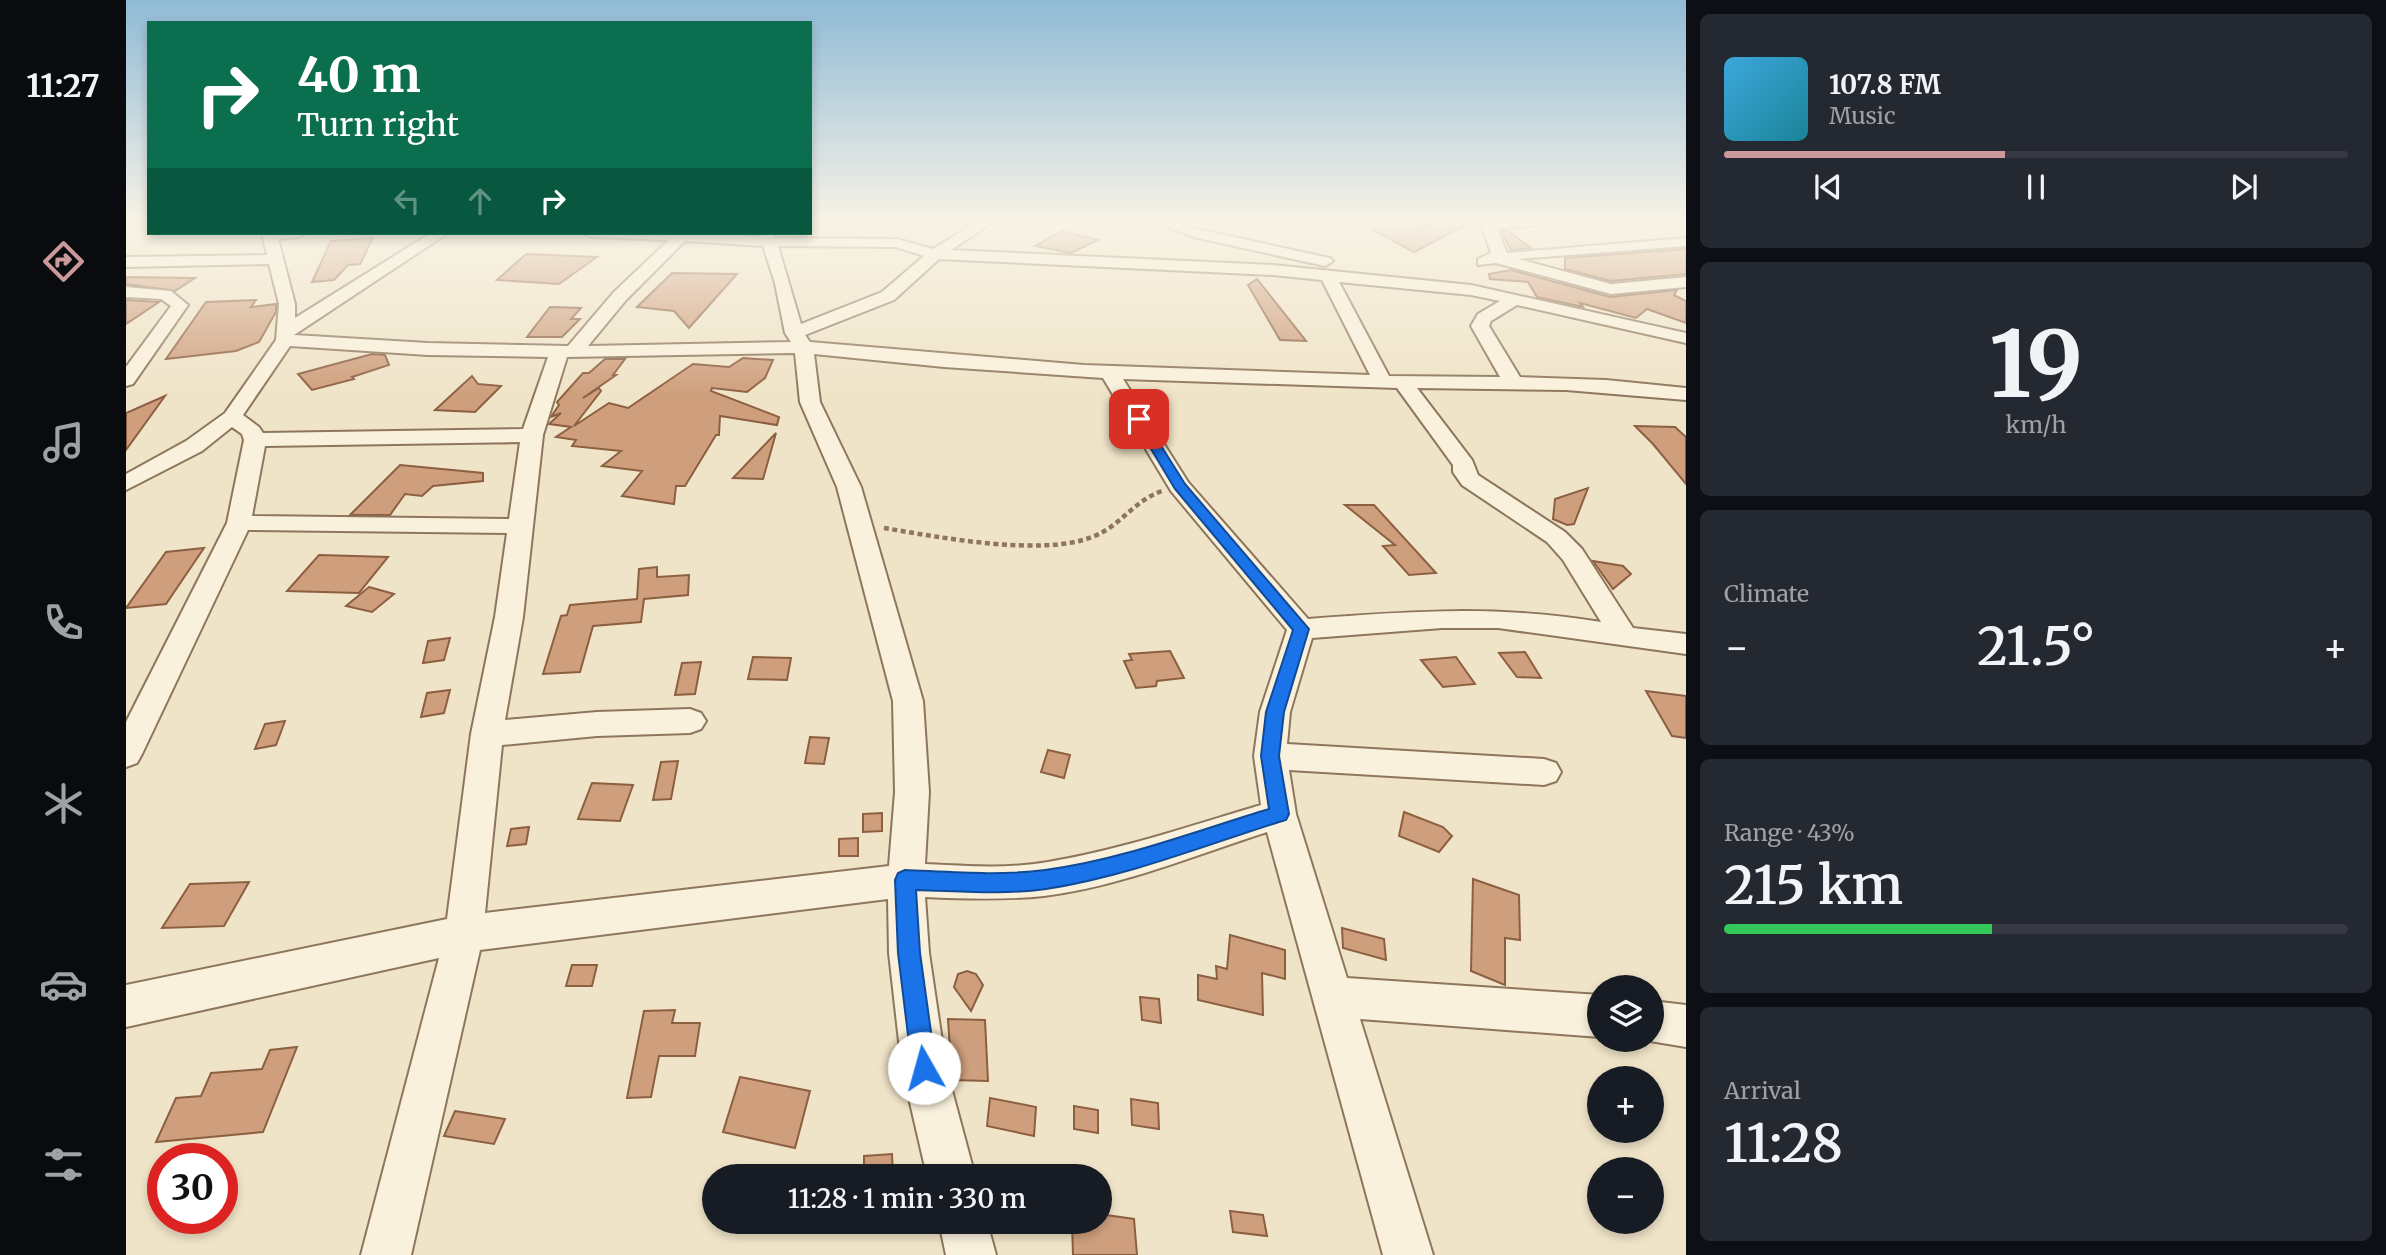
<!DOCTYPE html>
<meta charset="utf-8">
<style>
body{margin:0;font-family:Merriweather,serif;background:#242831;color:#f1f3f6;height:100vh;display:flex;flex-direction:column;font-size:26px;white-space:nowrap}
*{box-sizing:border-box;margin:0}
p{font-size:23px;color:#9ea1a6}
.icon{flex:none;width:38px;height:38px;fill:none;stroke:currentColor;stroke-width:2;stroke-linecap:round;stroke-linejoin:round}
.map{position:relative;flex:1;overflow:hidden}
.sheet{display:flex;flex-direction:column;gap:14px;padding:14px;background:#0d0f14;width:700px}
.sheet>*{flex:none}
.banner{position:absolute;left:21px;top:21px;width:665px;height:214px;border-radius:0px;box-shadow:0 4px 10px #0003;background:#0b6e4f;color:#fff;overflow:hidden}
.controls{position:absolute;left:1461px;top:975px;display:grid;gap:14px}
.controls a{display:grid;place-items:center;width:77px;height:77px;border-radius:50%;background:#171b24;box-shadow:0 4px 10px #0003;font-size:35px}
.speed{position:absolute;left:21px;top:1143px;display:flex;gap:14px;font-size:35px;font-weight:700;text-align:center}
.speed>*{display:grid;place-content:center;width:91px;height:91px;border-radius:50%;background:#171b24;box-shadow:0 4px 10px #0003;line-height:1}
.speed .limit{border:10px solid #d22;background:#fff;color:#111}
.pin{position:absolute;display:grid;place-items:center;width:60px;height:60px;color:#fff;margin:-30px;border-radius:14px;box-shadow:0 4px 10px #0006}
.me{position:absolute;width:77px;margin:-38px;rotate:353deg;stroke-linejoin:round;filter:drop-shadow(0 0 5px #0008)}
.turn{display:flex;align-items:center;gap:24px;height:147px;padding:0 35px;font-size:32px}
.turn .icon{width:91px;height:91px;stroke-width:2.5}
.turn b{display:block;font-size:49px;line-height:60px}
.lanes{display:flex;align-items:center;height:66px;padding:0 35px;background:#0003;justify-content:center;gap:35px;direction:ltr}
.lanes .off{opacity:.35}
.big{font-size:52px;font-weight:600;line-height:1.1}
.sheet .widget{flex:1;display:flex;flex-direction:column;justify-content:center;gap:10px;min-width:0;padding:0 24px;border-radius:10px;background:#242831}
.sheet .dial{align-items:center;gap:0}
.dial b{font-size:91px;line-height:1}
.song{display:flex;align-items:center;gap:21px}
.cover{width:84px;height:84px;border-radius:10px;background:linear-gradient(135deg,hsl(200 70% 55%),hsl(190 70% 35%))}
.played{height:7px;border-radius:4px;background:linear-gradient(90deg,#cc999b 45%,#363941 45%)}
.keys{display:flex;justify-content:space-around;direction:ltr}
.heat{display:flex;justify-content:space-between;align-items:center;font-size:38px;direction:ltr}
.charge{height:10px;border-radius:5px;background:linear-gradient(90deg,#34c759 43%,#363941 0)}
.trip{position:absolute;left:576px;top:1164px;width:410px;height:70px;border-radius:35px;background:#171b24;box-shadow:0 4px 10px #0003;font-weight:600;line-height:70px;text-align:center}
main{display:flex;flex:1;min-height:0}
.tab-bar{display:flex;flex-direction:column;width:126px;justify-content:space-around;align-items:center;background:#090b0e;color:#9ea1a6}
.tab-bar .icon{width:49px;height:49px}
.tab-bar .selected{color:#cc999b}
.tab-bar b{font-size:32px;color:#f1f3f6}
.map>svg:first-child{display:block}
.building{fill:#cf9f7d;stroke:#8d5f41;stroke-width:2}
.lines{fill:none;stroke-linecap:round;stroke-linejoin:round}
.minor-casing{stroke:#8d765c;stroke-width:4}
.path{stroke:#8d765c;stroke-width:4.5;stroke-dasharray:5 3.5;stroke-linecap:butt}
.minor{fill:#faf1dc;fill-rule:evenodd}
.route{fill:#1a73e8;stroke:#114b97;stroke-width:2}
</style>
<main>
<nav class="tab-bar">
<b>11:27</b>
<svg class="icon selected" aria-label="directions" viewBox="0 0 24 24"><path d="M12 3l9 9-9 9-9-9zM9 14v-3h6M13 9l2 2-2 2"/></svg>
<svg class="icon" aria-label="music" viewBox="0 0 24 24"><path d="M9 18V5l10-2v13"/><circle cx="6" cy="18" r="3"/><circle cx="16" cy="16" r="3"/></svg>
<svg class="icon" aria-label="phone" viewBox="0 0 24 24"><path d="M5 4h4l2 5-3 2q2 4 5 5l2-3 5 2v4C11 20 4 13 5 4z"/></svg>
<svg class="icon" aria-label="climate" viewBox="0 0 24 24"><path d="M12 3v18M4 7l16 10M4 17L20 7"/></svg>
<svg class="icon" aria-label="car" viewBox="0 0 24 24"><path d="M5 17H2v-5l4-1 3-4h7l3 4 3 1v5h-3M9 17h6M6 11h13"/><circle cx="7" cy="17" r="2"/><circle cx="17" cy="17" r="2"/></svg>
<svg class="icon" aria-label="filters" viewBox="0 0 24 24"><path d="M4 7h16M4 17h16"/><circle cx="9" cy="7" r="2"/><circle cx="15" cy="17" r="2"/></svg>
</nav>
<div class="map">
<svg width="1560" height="1255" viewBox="0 0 1560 1255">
<rect width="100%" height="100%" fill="#f0e4c8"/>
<g class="building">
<path d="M 1229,220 L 1263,220 L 1305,226 L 1302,220 L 1349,220 L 1288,252 Z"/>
<path d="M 936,231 L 972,240 L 945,253 L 909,246 Z"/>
<path d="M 1375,231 L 1382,231 L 1405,248 L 1385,250 Z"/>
<path d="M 247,238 L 234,264 L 222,265 L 208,280 L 186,282 L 205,241 Z"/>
<path d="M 1560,249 L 1560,274 L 1485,281 L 1439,269 L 1439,258 Z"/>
<path d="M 400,254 L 471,257 L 433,284 L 371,280 Z"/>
<path d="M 1385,270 L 1484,297 L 1551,290 L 1548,295 L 1560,301 L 1560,323 L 1521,309 L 1510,318 L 1454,303 L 1457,307 L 1411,297 L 1402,282 L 1364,279 L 1363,274 Z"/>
<path d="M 546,273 L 611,274 L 563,328 L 548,311 L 511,307 Z"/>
<path d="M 0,277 L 69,278 L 49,291 L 0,284 Z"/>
<path d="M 1131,279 L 1180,341 L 1154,340 L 1122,285 Z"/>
<path d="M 0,300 L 33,302 L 0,324 Z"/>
<path d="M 130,300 L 125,307 L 150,304 L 150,312 L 133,342 L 110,351 L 40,359 L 80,302 Z"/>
<path d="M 424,307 L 455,308 L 445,319 L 454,319 L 436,337 L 401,337 Z"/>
<path d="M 246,354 L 259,355 L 263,365 L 226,377 L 228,379 L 186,390 L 172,374 Z"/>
<path d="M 617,358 L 647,360 L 639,378 L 621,392 L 586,388 L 585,391 L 653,417 L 651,425 L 594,416 L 593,435 L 590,435 L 559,486 L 550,486 L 548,504 L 496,496 L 516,471 L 476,466 L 495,451 L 446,446 L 450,440 L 430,437 L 445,427 L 423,424 L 435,413 L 425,417 L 433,405 L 431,402 L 457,373 L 463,373 L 479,359 L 499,359 L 487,375 L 490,375 L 457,398 L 473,388 L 475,391 L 448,426 L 483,403 L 502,408 L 567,364 L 603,367 Z"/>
<path d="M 346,376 L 352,384 L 375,386 L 349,412 L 309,410 Z"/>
<path d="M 39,396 L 0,450 L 0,413 Z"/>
<path d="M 1509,426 L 1549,427 L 1560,437 L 1560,484 L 1527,444 Z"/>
<path d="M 650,433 L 637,479 L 607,478 Z"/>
<path d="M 274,465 L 357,473 L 357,481 L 307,486 L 296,496 L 279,494 L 264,515 L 224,515 Z"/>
<path d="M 1462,488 L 1448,524 L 1441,525 L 1427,519 L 1429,499 Z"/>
<path d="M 1219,505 L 1248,505 L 1310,573 L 1283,575 L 1257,546 L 1269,545 Z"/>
<path d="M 78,548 L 40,604 L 0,608 L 40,552 Z"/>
<path d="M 193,555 L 262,557 L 233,593 L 161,591 Z"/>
<path d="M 1467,561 L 1497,566 L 1505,574 L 1487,589 Z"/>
<path d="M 531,567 L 531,577 L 563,575 L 562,595 L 518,599 L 515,622 L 467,626 L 454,672 L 417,674 L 435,616 L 441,615 L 444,605 L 511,599 L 513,569 Z"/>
<path d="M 243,587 L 268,594 L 246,612 L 220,606 Z"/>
<path d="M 324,638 L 318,660 L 297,663 L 302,641 Z"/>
<path d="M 1044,651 L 1058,678 L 1031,681 L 1030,686 L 1010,688 L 998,661 L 1006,660 L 1003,654 Z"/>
<path d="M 1399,652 L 1415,678 L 1391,677 L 1373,653 Z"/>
<path d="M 627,657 L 665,658 L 661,680 L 622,679 Z"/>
<path d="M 1330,657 L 1349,684 L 1317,687 L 1295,660 Z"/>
<path d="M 575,662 L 569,694 L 549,695 L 556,663 Z"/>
<path d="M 324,690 L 318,713 L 295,717 L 301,693 Z"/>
<path d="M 1520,691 L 1560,696 L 1560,738 L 1546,736 Z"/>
<path d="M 159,721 L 150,745 L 129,749 L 139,724 Z"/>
<path d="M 684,737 L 703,738 L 698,764 L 679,763 Z"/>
<path d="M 922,750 L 944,755 L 938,778 L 915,772 Z"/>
<path d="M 552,761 L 545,799 L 527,800 L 535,762 Z"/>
<path d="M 466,783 L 507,785 L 494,821 L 452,819 Z"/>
<path d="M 1278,812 L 1317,827 L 1326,836 L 1313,852 L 1273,836 Z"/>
<path d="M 756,813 L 756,831 L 737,832 L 737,814 Z"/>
<path d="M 403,827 L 400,844 L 381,846 L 385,829 Z"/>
<path d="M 732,838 L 732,856 L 713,856 L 713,839 Z"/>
<path d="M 1347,879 L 1393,895 L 1394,940 L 1379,938 L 1379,985 L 1345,971 Z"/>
<path d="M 123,882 L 98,926 L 36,928 L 64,884 Z"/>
<path d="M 1216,928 L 1258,939 L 1260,960 L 1217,948 Z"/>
<path d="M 1104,935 L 1159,950 L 1159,979 L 1136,973 L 1137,1015 L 1072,1000 L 1072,975 L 1091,979 L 1090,966 L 1101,969 Z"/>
<path d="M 446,965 L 471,965 L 466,986 L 440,986 Z"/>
<path d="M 841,971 L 850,974 L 857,985 L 845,1011 L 828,987 L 832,974 Z"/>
<path d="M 1014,997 L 1033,999 L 1035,1023 L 1016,1020 Z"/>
<path d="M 549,1010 L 546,1023 L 574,1023 L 569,1056 L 533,1056 L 525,1097 L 501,1098 L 518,1011 Z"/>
<path d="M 822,1019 L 859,1020 L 862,1081 L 826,1080 Z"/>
<path d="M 171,1047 L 137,1132 L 30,1142 L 50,1098 L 75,1096 L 85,1073 L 136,1069 L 144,1050 Z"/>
<path d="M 614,1077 L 684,1091 L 669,1148 L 597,1132 Z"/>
<path d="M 864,1098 L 910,1107 L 908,1136 L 861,1126 Z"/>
<path d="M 1005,1099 L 1032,1103 L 1033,1129 L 1006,1125 Z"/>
<path d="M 948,1106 L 972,1110 L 972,1133 L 948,1129 Z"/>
<path d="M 329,1111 L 379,1119 L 368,1144 L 318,1136 Z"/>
<path d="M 766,1154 L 767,1176 L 738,1176 L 738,1156 Z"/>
<path d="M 1104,1211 L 1137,1215 L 1141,1236 L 1107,1232 Z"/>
<path d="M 973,1214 L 1008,1219 L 1011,1255 L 947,1255 L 946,1222 L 973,1222 Z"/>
</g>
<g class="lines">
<g class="minor-casing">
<g id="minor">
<path d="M 854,220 L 870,220 L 825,250 L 1147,265 L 1345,285 L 1560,333 L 1560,343 L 1391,305 L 1365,321 L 1363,326 L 1394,377 L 1480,380 L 1560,388 L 1560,400 L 1440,390 L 1291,388 L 1346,460 L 1352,475 L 1439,532 L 1456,549 L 1507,628 L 1560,634 L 1560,654 L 1372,628 L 1316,628 L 1186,638 L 1164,712 L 1161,744 L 1418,759 L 1430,763 L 1435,772 L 1430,781 L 1418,785 L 1163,770 L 1170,814 L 1221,978 L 1474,995 L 1474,1037 L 1234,1019 L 1307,1255 L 1257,1255 L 1141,832 C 1069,855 993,887 918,896 C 878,900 839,899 799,897 L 803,953 L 820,1068 L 849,1176 L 801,1176 L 776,1068 L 763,953 L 762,899 L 354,950 L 285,1255 L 235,1255 L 313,958 L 0,1027 L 0,985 L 321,919 L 345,734 L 369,617 L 381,533 L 122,530 L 16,754 L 11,763 L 0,767 L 0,722 L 101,523 L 118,440 L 116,434 L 106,427 L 76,451 L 0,490 L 0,474 L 60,441 L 99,413 L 150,340 L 153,304 L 143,264 L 0,267 L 0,257 L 141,255 L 136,233 L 179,233 L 172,237 L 152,239 L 169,304 L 169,318 L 305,233 L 322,233 L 168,335 L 302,343 L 442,346 L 488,292 L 543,240 L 465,237 L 458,233 L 584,233 L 634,237 L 633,233 L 647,233 L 649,238 L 771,239 L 807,249 ZM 559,241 L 637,246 L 649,283 L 659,333 L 665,342 L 462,346 L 500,300 ZM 652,246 L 770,247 L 798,256 L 756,292 L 675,324 ZM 813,259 L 1147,275 L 1196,280 L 1244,375 L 958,365 L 684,342 L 679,335 L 768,300 ZM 1213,282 L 1345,295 L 1374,301 L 1352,314 L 1345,326 L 1374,377 L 1263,376 ZM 164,346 L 302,355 L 422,357 L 397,429 L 137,433 L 133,427 L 117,415 ZM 669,353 L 674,402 L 711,487 L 767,701 L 769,792 L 763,866 L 359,913 L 376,745 L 471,736 L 564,733 L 575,729 L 580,721 L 575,713 L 564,709 L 471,712 L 379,720 L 397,617 L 417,435 L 441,357 ZM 688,354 L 818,367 L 977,378 L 1045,491 L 1161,630 L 1134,712 L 1128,756 L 1135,805 C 1064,826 994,850 922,862 C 882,869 840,866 799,864 L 803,792 L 797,701 L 735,487 L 694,402 ZM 997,379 L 1271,388 L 1327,465 L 1327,472 L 1336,485 L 1421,542 L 1437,560 L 1475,622 C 1372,605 1286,611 1182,619 L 1062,482 ZM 394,442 L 383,519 L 126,516 L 139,446 Z"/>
<path d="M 1022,220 L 1042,220 L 1080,231 L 1204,258 L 1207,261 L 1199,266 L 1072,238 Z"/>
<path d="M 1354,220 L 1432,220 L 1425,224 L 1371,229 L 1381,253 L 1560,238 L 1560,246 L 1392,259 L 1485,284 L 1560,277 L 1560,287 L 1485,294 L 1370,263 L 1352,265 L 1352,259 L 1365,253 Z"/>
<path d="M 0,287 L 45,291 L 62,305 L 7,384 L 0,386 L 0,367 L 45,306 L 35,299 L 0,297 Z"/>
<path d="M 1526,1001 L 1560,1005 L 1560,1047 L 1518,1040 L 1526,1040 Z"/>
<path d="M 813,1222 L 861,1222 L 870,1255 L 820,1255 Z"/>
</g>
</g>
<path class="path" d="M 758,528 C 812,537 915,557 966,537 C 994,527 1007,501 1036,491"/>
<use href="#minor" class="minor"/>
</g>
<linearGradient id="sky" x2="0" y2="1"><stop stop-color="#8fbad6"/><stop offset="0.56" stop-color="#f8f3e6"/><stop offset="1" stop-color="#f8f3e6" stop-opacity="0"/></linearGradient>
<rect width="1560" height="395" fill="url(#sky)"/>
<path class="route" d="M 1008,417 L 1017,417 L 1059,484 L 1183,629 L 1158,712 L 1153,756 L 1163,814 L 1160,820 L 1153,822 C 1077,846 999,877 920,889 C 877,895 833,891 790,890 L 794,953 L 810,1068 L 807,1077 L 798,1081 L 789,1077 L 786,1068 L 772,953 L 769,880 L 772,873 L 779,870 C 826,872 873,876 919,870 C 995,860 1070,831 1143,809 L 1135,756 L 1140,712 L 1167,630 L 1049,489 L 1007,419 Z"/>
</svg>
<div class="controls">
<a><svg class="icon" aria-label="layers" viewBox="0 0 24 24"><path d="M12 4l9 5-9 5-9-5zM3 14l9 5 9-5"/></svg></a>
<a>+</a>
<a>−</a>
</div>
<div class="speed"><div class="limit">30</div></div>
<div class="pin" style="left:1013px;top:419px;background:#d93025"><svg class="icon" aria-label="arrive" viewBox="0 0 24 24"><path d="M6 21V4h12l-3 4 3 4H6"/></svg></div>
<svg class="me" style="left:798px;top:1068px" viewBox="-20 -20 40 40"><circle r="19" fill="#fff"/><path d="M0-13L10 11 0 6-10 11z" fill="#1a73e8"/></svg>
<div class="trip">11:28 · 1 min · 330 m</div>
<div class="banner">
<div class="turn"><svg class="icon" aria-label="right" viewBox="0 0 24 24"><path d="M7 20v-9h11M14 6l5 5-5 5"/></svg><div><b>40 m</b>Turn right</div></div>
<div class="lanes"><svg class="icon off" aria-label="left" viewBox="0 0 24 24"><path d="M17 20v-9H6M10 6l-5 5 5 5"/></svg><svg class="icon off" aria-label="ahead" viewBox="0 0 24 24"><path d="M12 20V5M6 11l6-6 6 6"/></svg><svg class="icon" aria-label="right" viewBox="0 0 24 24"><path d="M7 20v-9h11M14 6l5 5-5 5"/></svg></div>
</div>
</div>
<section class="sheet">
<div class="widget">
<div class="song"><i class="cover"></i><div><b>107.8 FM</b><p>Music</p></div></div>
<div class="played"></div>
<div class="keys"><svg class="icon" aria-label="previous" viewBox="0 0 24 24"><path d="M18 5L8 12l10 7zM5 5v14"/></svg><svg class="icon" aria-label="pause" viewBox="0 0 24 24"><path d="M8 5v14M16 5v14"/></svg><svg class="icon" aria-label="next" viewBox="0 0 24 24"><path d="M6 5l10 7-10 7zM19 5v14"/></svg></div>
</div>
<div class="widget dial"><b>19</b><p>km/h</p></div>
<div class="widget"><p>Climate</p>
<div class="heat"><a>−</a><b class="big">21.5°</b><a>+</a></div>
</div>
<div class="widget"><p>Range · 43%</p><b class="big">215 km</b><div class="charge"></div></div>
<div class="widget"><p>Arrival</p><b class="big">11:28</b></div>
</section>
</main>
